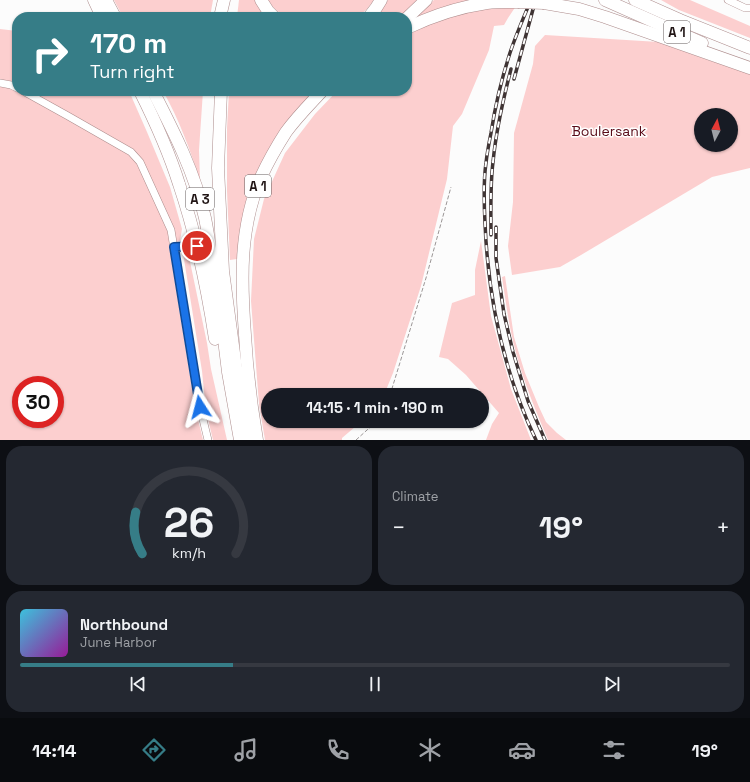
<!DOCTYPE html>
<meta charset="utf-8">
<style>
body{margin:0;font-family:"Space Grotesk",sans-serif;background:#242831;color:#f1f3f6;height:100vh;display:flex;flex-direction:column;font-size:15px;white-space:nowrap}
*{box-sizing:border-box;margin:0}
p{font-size:13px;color:#9ea1a6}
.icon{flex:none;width:22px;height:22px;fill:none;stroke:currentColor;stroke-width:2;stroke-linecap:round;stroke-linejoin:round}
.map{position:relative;height:440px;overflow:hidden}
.side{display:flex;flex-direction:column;gap:6px;padding:6px;background:#0d0f14;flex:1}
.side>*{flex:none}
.hud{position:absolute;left:12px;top:12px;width:400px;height:84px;border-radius:16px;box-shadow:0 1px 3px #0004;background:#367d87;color:#fff;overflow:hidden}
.needle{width:26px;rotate:7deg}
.fabs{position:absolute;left:694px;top:108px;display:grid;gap:8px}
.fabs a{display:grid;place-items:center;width:44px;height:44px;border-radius:50%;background:#171b24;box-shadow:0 1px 3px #0004;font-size:20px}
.speed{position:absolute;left:12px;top:376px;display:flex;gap:8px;font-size:20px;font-weight:700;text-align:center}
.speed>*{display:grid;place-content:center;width:52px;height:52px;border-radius:50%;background:#171b24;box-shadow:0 1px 3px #0004;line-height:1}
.speed .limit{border:6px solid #d22;background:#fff;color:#111}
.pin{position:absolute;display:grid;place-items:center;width:34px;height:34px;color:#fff;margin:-17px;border:2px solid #fff;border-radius:50%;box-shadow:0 1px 4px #0007}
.me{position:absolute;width:44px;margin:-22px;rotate:351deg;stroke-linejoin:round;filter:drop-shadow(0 0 3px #0008)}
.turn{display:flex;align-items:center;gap:14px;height:84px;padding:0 12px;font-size:18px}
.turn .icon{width:52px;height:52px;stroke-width:2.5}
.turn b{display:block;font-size:28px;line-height:34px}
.big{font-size:30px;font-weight:700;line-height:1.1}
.side .tile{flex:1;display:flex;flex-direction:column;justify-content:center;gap:6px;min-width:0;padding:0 14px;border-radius:16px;background:#242831}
.side .dial{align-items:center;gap:0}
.dial svg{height:104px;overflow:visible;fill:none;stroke:#363941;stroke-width:7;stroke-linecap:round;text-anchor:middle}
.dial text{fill:#f1f3f6;stroke:none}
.song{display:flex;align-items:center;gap:12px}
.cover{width:48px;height:48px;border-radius:6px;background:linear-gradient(135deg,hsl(190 70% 55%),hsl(300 70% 35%))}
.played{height:4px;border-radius:2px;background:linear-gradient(90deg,#367d87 30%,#363941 30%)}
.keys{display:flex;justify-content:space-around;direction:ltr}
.heat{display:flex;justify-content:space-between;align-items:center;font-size:22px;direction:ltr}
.side .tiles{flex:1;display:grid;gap:6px;grid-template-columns:1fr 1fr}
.tile:last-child{grid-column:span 2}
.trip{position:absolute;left:261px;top:388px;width:228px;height:40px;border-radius:20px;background:#171b24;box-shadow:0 1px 3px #0004;font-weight:700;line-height:40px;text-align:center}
.dock{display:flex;height:64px;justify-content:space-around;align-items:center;background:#090b0e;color:#9ea1a6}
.dock .icon{width:28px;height:28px}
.dock .current{color:#367d87}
.dock b{font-size:18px;color:#f1f3f6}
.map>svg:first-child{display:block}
.green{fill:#fccfcf;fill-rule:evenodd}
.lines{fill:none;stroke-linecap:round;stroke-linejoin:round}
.lane-casing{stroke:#ad8c8c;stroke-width:4.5}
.street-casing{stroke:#ad8c8c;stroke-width:8}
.highway-casing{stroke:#ad8c8c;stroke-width:13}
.path{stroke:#9b9696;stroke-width:1;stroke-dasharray:4 2;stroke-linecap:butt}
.lane{stroke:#fff;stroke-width:3.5}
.street{stroke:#fff;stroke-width:7}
.highway{stroke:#fff;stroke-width:12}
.rail-casing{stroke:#3f3434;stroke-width:3.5}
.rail{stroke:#fff;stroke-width:2;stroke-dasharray:6;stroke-linecap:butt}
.highway-bridge-casing{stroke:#ad8c8c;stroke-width:13;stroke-linecap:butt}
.highway-bridge{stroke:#fff;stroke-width:12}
.route-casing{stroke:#114b97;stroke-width:10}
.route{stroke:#1a73e8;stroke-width:7}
.labels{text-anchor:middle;stroke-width:3;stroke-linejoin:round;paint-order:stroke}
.shield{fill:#fff;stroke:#635a5a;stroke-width:1}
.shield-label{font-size:13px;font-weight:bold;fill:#201414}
.park-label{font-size:14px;fill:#590b18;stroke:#fff}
</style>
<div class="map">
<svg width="750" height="440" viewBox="0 0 750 440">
<rect width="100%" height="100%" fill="#fcfcfc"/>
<g class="green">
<path d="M 114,0 L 213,0 L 210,17 L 123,17 Z"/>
<path d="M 239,0 L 255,0 L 267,17 L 237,17 Z"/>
<path d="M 268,0 L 374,0 L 367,9 L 358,17 L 284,17 L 273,7 Z"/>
<path d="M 388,0 L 420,0 L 401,17 L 375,17 Z"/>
<path d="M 434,0 L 482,0 L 416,19 L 415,17 Z"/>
<path d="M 661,0 L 690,0 L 750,26 L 750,38 L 679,10 Z"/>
<path d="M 516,6 L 508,18 L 504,25 L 494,26 L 489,50 L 462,114 L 453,126 L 447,179 L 421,286 L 393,373 L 384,395 L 268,395 L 268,421 L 362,421 L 342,438 L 342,440 L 265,440 L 259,404 L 251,301 L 254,239 L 264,199 L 285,153 L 315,114 L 337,91 L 407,91 L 407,36 L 425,25 L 441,19 L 480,9 Z"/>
<path d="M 0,29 L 17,31 L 17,91 L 129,91 L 147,132 L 170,187 L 182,229 L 180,241 L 169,245 L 195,407 L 203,440 L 0,440 ZM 21,385 L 55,385 L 55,419 L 21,419 Z"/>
<path d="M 545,35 L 659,42 L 708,60 L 750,73 L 750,168 L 712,177 L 581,255 L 560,267 L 512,275 L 508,246 L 513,202 L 514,133 L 533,64 L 535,46 ZM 701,115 L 731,115 L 731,145 L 701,145 Z"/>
<path d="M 163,91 L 203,91 L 199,150 L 200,180 C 190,150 179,119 163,91 Z"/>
<path d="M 229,91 L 316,91 L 271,148 L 237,259 L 230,260 L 227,191 L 227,128 Z"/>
<path d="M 481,241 L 491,316 L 511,389 L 531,440 L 486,440 L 492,424 L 499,413 L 466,375 L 448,359 L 439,357 L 452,303 L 475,295 L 475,270 Z"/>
<path d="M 188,252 L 207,343 L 211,369 L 227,440 L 213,440 L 206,411 L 202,371 L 183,253 Z"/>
<path d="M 505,276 L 514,337 L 525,373 L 539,407 L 546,422 L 557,433 L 566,440 L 548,440 C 536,411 524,383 516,353 C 509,328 506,303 502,277 Z"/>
</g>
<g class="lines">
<g class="lane-casing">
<path id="lane" d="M 174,247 L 195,246"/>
</g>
<g class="street-casing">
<g id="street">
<path d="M 728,0 L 745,8 L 750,8"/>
<path d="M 0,83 L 11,85 L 17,88"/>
<path d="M 23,91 L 68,116 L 131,152 L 140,162 L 171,230 L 200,407 L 208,440"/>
</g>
</g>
<g class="highway-casing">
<g id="highway">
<path d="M 94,0 L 102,17"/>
<path d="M 106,0 L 115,17"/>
<path d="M 261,0 L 268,11 L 274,17"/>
<path d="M 605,0 L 702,43"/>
<path d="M 635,0 L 680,20 L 750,48"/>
<path d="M 544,3 L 579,9 L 605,17 L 750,68"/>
<path d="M 220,17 L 224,0"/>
<path d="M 369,17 L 376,8 L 381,0"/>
<path d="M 407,18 L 426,0"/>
<path d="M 407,28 C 432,16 459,7 487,3 C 497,2 507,2 518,2"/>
<path d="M 140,91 C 155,121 169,152 179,184 C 196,234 207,287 215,339"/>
<path d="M 153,91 C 174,132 195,173 205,218 C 211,247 213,277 218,306"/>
<path d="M 221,91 L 218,168 L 223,271 L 236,368 L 248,437"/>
<path d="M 219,299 L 228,372 L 240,440"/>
<path d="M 257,440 C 251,405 247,370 245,335 C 241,281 239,228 261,177 C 268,162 277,146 286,132 C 297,117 310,104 322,91"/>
</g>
</g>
<g class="path">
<path d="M 390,395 L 426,278 L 451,187"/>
<path d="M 356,440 L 377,421"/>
</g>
<use href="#lane" class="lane"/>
<use href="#street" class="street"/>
<use href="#highway" class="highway"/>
<g class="rail-casing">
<g id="rail">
<path d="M 531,0 C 523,19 515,37 509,56 C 501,81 495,107 491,133 C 489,143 487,153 486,163 C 483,183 484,203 485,223 C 488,297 504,373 536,440"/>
<path d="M 514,79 L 535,2"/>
<path d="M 496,227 L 496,258 L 504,314 L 513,352 L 528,401 L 545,440"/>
<path d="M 491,235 C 491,211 490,186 493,162 C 496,131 503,100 511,69"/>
</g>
</g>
<use href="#rail" class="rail"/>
<g class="highway-bridge-casing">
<path id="highway-bridge" d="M 518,2 L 544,3"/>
</g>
<use href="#highway-bridge" class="highway-bridge"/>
</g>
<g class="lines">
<g class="route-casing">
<path id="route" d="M 197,246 L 174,247 L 200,407"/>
</g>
<use href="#route" class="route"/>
</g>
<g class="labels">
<g class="shield">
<rect x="664" y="21" width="26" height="22" rx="3"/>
<rect x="245" y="175" width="26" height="22" rx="3"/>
<rect x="186" y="188" width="28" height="22" rx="3"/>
</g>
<g class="shield-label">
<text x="677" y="37">A 1</text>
<text x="258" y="191">A 1</text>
<text x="200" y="204">A 3</text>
</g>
<g class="park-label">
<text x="609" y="136">Boulersank</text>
</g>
</g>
</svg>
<div class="fabs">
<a><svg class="needle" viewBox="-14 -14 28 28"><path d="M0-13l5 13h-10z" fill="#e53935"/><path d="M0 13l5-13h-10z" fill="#9ea1a6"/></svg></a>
</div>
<div class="speed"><div class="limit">30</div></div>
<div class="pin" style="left:197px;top:246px;background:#d93025"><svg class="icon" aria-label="arrive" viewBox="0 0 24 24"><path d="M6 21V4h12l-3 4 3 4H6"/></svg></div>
<svg class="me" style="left:200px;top:407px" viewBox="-20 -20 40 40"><path d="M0-17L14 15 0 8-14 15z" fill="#1a73e8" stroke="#fff" stroke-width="4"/></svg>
<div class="trip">14:15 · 1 min · 190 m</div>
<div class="hud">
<div class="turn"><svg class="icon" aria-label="right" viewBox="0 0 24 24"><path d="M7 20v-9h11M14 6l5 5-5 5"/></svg><div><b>170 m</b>Turn right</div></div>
</div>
</div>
<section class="side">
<div class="tiles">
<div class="tile dial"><svg viewBox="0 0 100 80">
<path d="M14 69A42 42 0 1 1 86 69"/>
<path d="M14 69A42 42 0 0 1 9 37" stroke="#367d87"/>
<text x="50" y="56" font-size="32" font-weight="700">26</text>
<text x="50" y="72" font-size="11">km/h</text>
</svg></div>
<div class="tile"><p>Climate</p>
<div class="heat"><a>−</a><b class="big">19°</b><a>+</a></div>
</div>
<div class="tile">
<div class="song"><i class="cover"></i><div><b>Northbound</b><p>June Harbor</p></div></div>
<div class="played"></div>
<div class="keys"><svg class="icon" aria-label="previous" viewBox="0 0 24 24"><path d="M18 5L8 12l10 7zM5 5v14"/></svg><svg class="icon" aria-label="pause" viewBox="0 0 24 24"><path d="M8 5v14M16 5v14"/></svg><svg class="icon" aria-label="next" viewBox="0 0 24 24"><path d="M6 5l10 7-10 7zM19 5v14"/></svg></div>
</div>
</div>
</section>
<nav class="dock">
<b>14:14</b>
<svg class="icon current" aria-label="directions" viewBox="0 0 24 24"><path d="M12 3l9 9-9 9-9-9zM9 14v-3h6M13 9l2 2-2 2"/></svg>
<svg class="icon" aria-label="music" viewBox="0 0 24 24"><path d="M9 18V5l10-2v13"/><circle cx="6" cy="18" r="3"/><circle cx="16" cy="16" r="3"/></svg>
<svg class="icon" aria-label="phone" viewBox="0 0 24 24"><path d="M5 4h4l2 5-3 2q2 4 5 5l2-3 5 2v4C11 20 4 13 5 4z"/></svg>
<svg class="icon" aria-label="climate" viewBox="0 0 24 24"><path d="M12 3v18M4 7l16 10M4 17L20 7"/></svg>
<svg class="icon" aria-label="car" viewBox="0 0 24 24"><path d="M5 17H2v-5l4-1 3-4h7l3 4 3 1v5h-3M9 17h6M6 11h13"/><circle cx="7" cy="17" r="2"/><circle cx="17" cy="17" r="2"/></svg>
<svg class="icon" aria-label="filters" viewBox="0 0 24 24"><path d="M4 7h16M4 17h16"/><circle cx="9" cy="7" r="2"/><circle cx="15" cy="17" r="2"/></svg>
<b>19°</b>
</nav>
